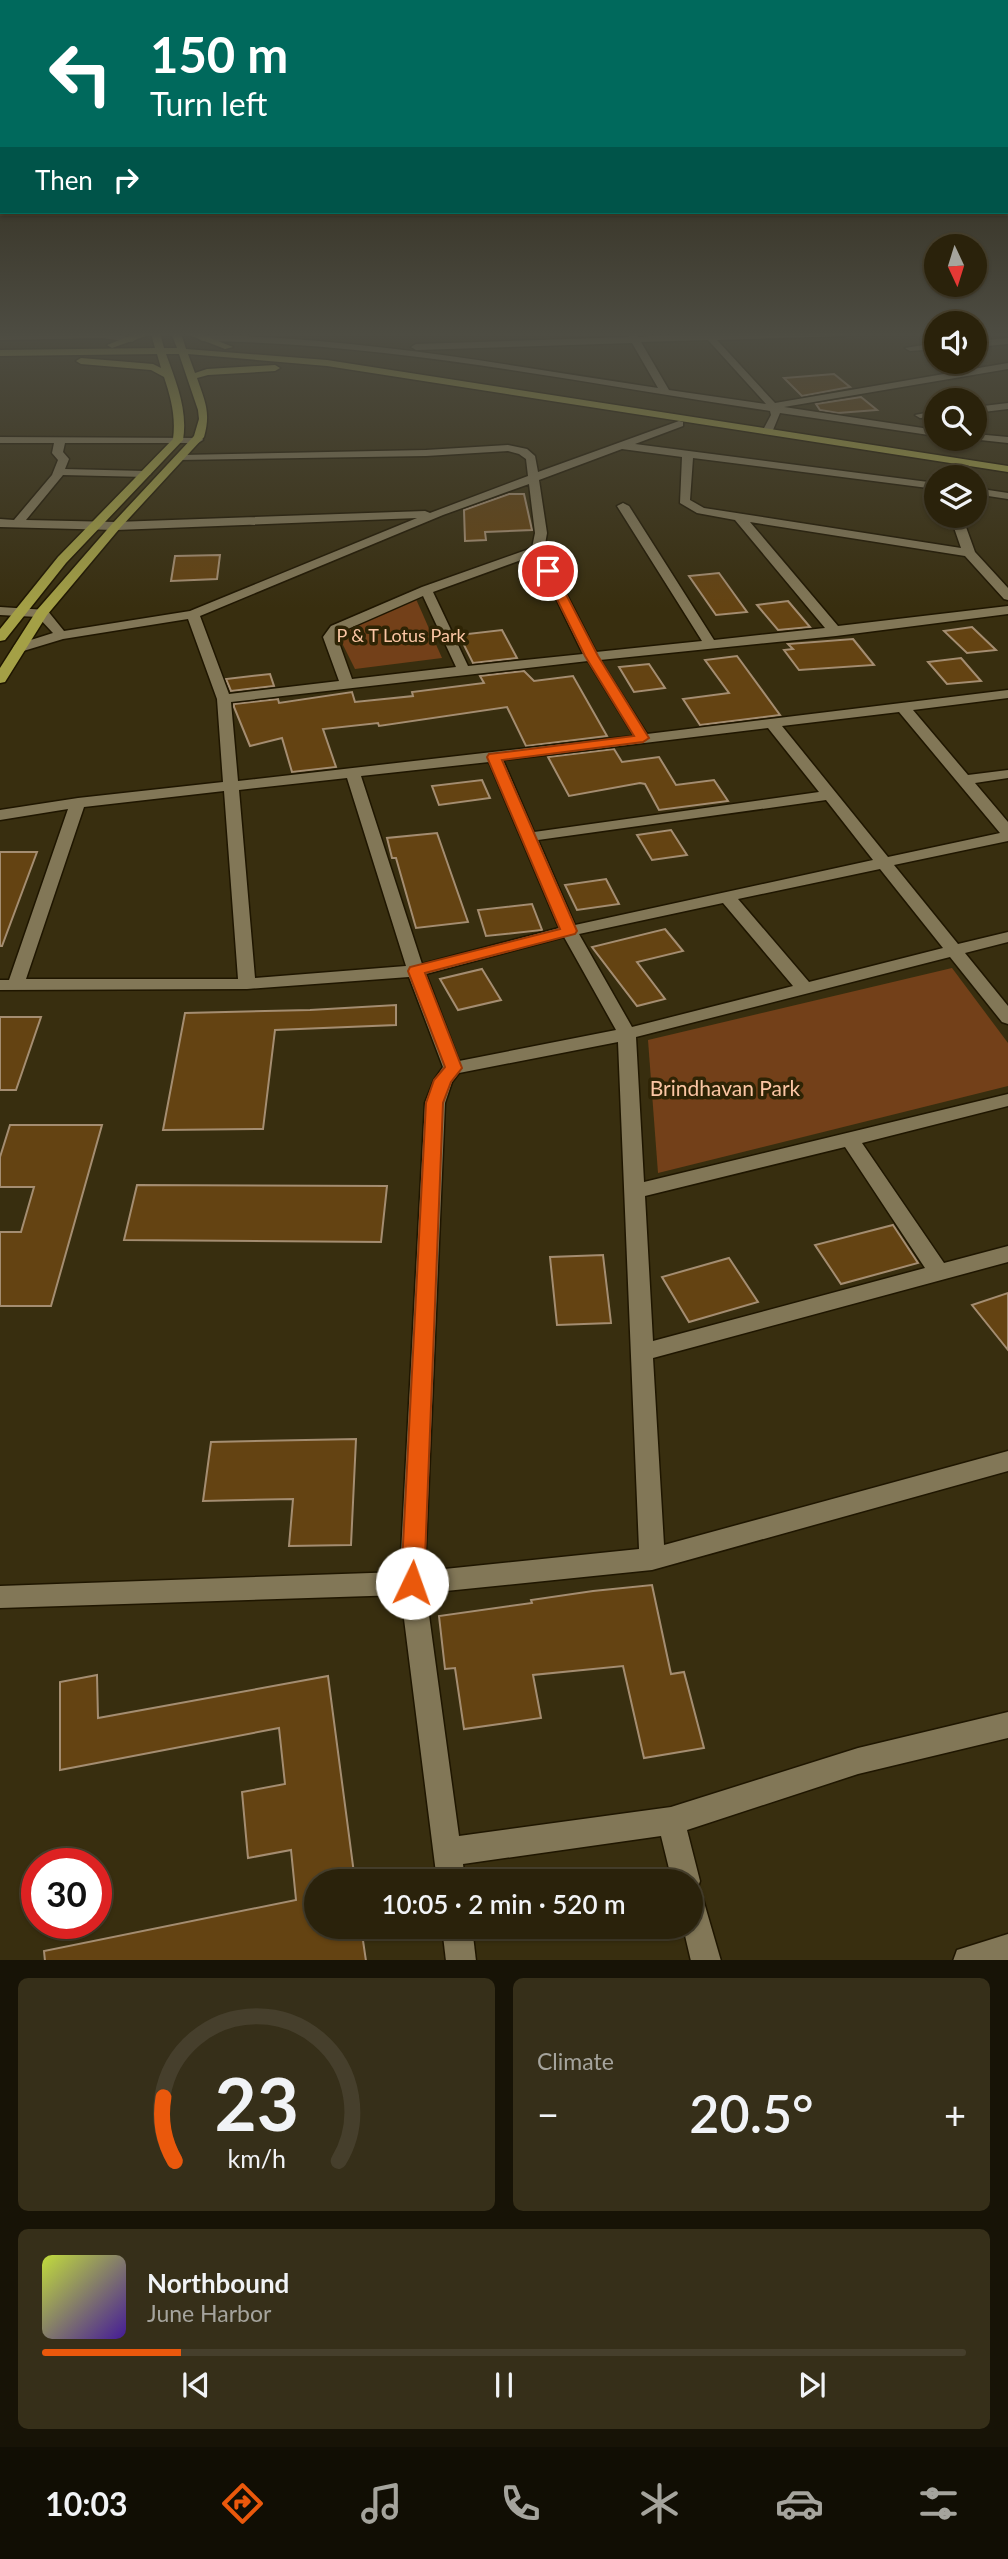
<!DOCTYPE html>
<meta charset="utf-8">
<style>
body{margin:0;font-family:Lato,sans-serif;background:#362f19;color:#f1f3f6;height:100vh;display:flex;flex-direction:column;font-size:26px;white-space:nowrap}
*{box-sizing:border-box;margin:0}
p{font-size:23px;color:#a5a49d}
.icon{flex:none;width:38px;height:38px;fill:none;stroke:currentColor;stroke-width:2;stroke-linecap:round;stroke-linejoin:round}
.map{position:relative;height:1960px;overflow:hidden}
.side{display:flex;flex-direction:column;gap:18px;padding:18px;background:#171306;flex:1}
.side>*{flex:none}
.guide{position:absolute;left:0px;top:0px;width:1008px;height:214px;box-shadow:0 2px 5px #0004,0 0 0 2px #463f2c;background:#00695c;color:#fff;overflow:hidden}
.needle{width:46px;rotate:176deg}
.controls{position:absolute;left:924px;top:234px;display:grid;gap:14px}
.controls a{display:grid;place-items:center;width:63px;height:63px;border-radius:50%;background:#2a220b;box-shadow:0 2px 5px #0004,0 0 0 2px #463f2c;font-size:35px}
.speed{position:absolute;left:21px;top:1848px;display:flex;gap:14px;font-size:35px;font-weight:700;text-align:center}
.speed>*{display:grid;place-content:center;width:91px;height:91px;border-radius:50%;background:#2a220b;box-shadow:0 2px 5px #0004,0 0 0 2px #463f2c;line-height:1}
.speed .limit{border:10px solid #d22;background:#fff;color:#111}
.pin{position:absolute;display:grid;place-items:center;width:60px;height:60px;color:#fff;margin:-30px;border:4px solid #fff;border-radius:50%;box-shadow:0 2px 7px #0007}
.me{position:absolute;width:77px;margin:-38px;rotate:3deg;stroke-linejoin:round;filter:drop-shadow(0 0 5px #0008)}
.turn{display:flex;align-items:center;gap:24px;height:147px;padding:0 35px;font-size:32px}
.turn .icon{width:91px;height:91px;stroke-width:2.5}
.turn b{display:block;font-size:49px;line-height:60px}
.then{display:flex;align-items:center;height:66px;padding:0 35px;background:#0003;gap:14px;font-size:26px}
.big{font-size:52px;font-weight:600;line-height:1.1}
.side .widget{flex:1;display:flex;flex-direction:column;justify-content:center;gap:10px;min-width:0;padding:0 24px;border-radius:10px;background:#362f19}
.side .dial{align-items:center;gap:0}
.dial svg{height:182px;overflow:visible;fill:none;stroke:#463f2c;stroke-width:7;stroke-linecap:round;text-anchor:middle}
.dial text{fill:#f1f3f6;stroke:none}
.song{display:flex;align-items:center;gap:21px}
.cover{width:84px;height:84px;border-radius:10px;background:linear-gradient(135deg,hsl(70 70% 55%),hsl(260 70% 35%))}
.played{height:7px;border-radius:4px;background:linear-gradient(90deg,#ea580c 15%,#463f2c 15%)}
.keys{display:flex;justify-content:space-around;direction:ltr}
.heat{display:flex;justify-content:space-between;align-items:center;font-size:38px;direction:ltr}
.side .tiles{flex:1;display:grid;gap:18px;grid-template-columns:1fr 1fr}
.widget:last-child{grid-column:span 2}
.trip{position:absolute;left:304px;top:1869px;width:399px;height:70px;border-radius:35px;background:#2a220b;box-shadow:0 2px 5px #0004,0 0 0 2px #463f2c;font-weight:600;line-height:70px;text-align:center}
.tabs{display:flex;height:112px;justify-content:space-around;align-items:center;background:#110e04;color:#a5a49d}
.tabs .icon{width:49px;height:49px}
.tabs .selected{color:#ea580c}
.tabs b{font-size:32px;color:#f1f3f6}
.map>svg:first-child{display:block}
.green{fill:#734019}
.building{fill:#644312;stroke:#a48d71;stroke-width:2}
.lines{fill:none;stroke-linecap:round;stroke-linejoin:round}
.minor-casing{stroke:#1f1600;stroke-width:3}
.major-casing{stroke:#1f1600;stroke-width:3}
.minor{fill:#827757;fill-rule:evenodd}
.major{fill:#a4a046;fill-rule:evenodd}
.route{fill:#ea580c;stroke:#983908;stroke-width:2}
.labels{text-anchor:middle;stroke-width:7;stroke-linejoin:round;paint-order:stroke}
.far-park-label{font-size:18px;fill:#fbc6a4;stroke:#2e2405}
.park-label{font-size:21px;fill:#fbc6a4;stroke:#2e2405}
</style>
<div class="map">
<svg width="1008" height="1961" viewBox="0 0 1008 1961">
<rect width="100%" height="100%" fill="#382e0f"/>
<g class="green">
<path d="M 416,599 L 442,658 L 355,669 L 337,633 Z"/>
<path d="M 952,968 L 1008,1043 L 1008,1086 L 658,1173 L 648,1040 Z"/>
</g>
<g class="building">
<path d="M 834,374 L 850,387 L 802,396 L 784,378 Z"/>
<path d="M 861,397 L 877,410 L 838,413 L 820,410 L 816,404 Z"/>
<path d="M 509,494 L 524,494 L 532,530 L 485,532 L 486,540 L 465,541 L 464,510 Z"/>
<path d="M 220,555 L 217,579 L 171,581 L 175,556 Z"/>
<path d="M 719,573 L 747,612 L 716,615 L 689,576 Z"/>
<path d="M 788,601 L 810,627 L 778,630 L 757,605 Z"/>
<path d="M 972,627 L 996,650 L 967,653 L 944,631 Z"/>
<path d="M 502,630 L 517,658 L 473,663 L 459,635 Z"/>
<path d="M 853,639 L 874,665 L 799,670 L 784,650 L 793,649 L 788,644 Z"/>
<path d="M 737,656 L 780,715 L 700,725 L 683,699 L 729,693 L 705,660 Z"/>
<path d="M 961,658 L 981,681 L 947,684 L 928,662 Z"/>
<path d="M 649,664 L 665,688 L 634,692 L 619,667 Z"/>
<path d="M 524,671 L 534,681 L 573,676 L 607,736 L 526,746 L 507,707 L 379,726 L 378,723 L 323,729 L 336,767 L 292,772 L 282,738 L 250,746 L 234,707 L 234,704 L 278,699 L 279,703 L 352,692 L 355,702 L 413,696 L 412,692 L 484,683 L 480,676 Z"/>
<path d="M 270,674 L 274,686 L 231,691 L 226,679 Z"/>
<path d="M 614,749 L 622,762 L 659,757 L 676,785 L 714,780 L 728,801 L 659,810 L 645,784 L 640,783 L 569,796 L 548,757 Z"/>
<path d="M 482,780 L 490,798 L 439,805 L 432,786 Z"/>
<path d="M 671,830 L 687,855 L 652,860 L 637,835 Z"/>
<path d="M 437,833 L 468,922 L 416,928 L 396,858 L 392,858 L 387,838 Z"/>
<path d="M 0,852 L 37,852 L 2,946 L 0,946 Z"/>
<path d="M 606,879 L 619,904 L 577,910 L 565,885 Z"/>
<path d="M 532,904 L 542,930 L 486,936 L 478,910 Z"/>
<path d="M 665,929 L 683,951 L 637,962 L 665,999 L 637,1006 L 592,947 Z"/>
<path d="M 482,969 L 501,1000 L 458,1010 L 440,979 Z"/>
<path d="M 396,1005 L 396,1025 L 275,1030 L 263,1129 L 163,1130 L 185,1013 L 310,1010 Z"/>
<path d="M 0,1017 L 41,1017 L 16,1090 L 0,1090 Z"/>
<path d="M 10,1125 L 102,1125 L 51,1306 L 0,1306 L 0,1232 L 21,1232 L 34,1187 L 0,1187 L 0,1157 Z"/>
<path d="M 137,1185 L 387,1186 L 381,1242 L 124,1240 Z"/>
<path d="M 893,1225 L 918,1263 L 841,1284 L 815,1245 Z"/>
<path d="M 603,1255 L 611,1323 L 557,1325 L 550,1257 Z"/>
<path d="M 729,1258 L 758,1302 L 689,1322 L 662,1277 Z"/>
<path d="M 1008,1293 L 1008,1350 L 972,1305 Z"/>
<path d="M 356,1439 L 351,1545 L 289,1546 L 293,1499 L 203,1501 L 211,1442 Z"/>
<path d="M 652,1585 L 671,1674 L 684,1672 L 704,1748 L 644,1758 L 623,1666 L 533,1675 L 541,1718 L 464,1729 L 455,1668 L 445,1669 L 439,1616 L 532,1603 L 531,1600 L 593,1591 Z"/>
<path d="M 97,1675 L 98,1718 L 328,1676 L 355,1881 L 317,1881 L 317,1927 L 361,1927 L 366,1961 L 45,1961 L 44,1951 L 296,1900 L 291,1850 L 248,1858 L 242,1792 L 285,1784 L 279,1728 L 60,1770 L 60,1682 Z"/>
</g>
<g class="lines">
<g class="minor-casing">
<g id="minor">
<path d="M 110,333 L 137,339 L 132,342 L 102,338 L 0,340 L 0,334 Z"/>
<path d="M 627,333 L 636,333 L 638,337 L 702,333 L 848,333 L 844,336 L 717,340 L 775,403 L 1008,363 L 1008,369 L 784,407 L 936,430 L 936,436 L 780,413 L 773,430 L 768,433 L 763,430 L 771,415 L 770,411 C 582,383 392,343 202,341 L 197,338 L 202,335 C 356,337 507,365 658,388 L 632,343 L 416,350 L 411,347 L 416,344 L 629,337 ZM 708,340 L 766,404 L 669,390 L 641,342 Z"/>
<path d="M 1008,338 L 1008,344 L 975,347 L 975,341 Z"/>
<path d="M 936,343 L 936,349 L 910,351 L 905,348 Z"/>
<path d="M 1008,403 L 1008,409 L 975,413 L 975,407 Z"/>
<path d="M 936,411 L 936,417 L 920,418 L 915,415 Z"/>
<path d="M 679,421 L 683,422 L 683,426 L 635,444 L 936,483 L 936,489 L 693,458 L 690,500 L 704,508 L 961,548 L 950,516 L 962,516 L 975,552 L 1008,588 L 1008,600 L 1004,599 L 965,556 L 750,522 L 838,626 L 1008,606 L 1008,614 L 836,636 L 600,660 L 647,734 L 1008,690 L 1008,698 L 913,710 L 968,775 L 1008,770 L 1008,778 L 975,783 L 1008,822 L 1008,841 L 894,865 L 958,944 L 1008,932 L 1008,942 L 965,953 L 1008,1006 L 1008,1024 L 1002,1022 L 950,957 L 636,1037 L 644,1182 L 1008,1094 L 1008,1106 L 862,1143 L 944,1263 L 1008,1246 L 1008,1262 L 653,1358 L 664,1545 L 1008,1451 L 1008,1471 L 652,1570 L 426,1593 L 459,1836 L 671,1807 L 858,1748 L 1008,1712 L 1008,1738 L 858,1774 L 687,1830 L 700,1881 L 697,1890 L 701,1892 L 721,1961 L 691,1961 L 683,1927 L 691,1927 L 691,1881 L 672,1881 L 661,1836 L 463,1864 L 465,1881 L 437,1881 L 401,1595 L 0,1608 L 0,1586 L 400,1572 L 425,1103 L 434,1080 L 443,1067 L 409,977 L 247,989 L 0,990 L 0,980 L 9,980 L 68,809 L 0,820 L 0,810 L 78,798 L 223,782 L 217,699 L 188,619 L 63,639 L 20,652 L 13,648 L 15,645 L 53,633 L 38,617 L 0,615 L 0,607 L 47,610 L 64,631 L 190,611 L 417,518 L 116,530 L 0,527 L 0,519 L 14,520 L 52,475 L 58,460 L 52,453 L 54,443 L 0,443 L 0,437 L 202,438 L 203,440 L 198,443 L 65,443 L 63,452 L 69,459 L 65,469 L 145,471 L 151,474 L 145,477 L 63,475 L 26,520 L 116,522 L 425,511 L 430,513 L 528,476 L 526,459 L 519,454 L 508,451 L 426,456 L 178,460 L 178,456 L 182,455 L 426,450 L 508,445 L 527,449 L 535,456 L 538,472 ZM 622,449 L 682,457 L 680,503 L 697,513 L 735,520 L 825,628 L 714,640 L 629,506 L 623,503 L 617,506 L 702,641 L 596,652 L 544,550 L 547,533 L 539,480 ZM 529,484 L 535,533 L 532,548 L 422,587 L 331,626 L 323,637 L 339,681 L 229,694 L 200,616 L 443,515 ZM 535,555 L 583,654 L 468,666 L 433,592 ZM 423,596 L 456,667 L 352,679 L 337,637 L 341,632 ZM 588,661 L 634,736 L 238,781 L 231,702 ZM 899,712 L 1000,833 L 888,857 L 782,726 ZM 768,728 L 819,792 L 534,832 L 503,760 ZM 489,762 L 559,928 L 422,964 L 361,776 ZM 347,778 L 406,966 L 255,978 L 239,790 ZM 224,791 L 238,979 L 26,979 L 84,807 ZM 826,800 L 873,860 L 575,925 L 538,840 ZM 880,869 L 943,948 L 809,982 L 738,899 ZM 723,903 L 793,986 L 632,1027 L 579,934 ZM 564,937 L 616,1030 L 459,1061 L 426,974 ZM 618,1042 L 639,1549 L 425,1571 L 445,1103 L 452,1082 L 459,1073 ZM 845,1147 L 925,1268 L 653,1341 L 645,1196 Z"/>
<path d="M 975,434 L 1008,437 L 1008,443 L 971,439 L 975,439 Z"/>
<path d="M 975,488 L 1008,493 L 1008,499 L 975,494 Z"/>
<path d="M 442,1927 L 472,1927 L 476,1961 L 446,1961 Z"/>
<path d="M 1008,1934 L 1008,1961 L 953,1961 L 957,1950 Z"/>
</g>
</g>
<g class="major-casing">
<g id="major">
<path d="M 137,333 L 160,333 L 164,348 L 177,348 L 171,333 L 181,333 L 186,349 L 327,360 L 1008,466 L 1008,472 L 327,366 L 188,354 L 195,373 L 207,369 L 275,365 L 280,368 L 275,371 L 208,375 L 197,378 C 205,402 211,412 204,437 L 120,528 L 47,615 L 5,682 L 0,683 L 0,668 L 37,610 L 112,524 L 194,436 L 199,419 L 198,410 L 179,354 L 166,354 C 176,382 188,410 183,440 L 66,563 L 5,640 L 0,641 L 0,629 L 58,557 L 173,439 C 176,417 171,398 164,377 L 151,370 L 81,364 L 76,361 L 81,358 L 153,364 L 161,368 L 157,354 L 0,356 L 0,350 L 155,348 L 151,334 L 112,348 L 107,345 Z"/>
<path d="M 184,333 L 198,333 L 233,347 L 225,349 Z"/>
</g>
</g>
<use href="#minor" class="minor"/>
<use href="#major" class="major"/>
</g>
<linearGradient id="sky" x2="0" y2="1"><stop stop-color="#1f1908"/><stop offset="0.55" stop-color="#4d4c42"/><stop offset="1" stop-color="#4d4c42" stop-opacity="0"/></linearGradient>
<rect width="1008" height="608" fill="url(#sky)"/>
<path class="route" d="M 544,569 L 554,571 L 598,656 L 649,738 L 643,742 L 502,760 L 577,931 L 575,934 L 425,973 L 462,1068 L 451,1082 L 443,1103 L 424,1583 L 420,1590 L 412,1593 L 404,1590 L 401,1583 L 426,1103 L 434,1080 L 445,1067 L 408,971 L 410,967 L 560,929 L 487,757 L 489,754 L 634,736 L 585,656 L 543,571 Z"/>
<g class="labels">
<g class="far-park-label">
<text x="401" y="642">P &amp; T Lotus Park</text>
</g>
<g class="park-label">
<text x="725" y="1096">Brindhavan Park</text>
</g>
</g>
</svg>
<div class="controls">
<a><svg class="needle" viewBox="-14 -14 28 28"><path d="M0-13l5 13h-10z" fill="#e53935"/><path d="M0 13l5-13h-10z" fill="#a5a49d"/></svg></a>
<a><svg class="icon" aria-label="sound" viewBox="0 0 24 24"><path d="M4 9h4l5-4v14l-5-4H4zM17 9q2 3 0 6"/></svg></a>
<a><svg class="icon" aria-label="search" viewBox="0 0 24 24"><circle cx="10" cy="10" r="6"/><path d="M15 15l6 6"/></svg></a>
<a><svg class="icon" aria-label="layers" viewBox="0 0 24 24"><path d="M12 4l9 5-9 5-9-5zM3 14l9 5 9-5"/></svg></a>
</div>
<div class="speed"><div class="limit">30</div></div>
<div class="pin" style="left:548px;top:571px;background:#d93025"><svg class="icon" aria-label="arrive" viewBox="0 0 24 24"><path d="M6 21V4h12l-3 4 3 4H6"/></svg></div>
<svg class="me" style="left:412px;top:1583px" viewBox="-20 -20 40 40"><circle r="19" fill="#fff"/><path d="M0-13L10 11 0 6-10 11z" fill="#ea580c"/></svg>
<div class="trip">10:05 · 2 min · 520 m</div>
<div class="guide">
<div class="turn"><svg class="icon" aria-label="left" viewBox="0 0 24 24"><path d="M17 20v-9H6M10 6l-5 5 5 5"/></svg><div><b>150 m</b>Turn left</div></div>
<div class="then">Then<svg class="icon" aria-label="right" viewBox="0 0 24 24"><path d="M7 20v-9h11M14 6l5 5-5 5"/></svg></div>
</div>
</div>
<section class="side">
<div class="tiles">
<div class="widget dial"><svg viewBox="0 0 100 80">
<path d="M14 69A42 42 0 1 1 86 69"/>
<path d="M14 69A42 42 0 0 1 9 41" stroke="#ea580c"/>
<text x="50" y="56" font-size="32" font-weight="700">23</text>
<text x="50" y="72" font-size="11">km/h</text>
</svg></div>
<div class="widget"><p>Climate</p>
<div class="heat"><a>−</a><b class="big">20.5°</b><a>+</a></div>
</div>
<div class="widget">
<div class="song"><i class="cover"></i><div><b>Northbound</b><p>June Harbor</p></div></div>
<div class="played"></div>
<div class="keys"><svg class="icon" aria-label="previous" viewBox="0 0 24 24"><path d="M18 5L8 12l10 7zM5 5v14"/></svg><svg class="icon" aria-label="pause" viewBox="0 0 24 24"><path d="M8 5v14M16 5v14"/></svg><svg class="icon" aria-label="next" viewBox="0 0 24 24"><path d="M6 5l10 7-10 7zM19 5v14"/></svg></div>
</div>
</div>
</section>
<nav class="tabs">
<b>10:03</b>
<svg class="icon selected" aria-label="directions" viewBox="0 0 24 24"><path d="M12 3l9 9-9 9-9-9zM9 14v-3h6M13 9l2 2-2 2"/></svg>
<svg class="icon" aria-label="music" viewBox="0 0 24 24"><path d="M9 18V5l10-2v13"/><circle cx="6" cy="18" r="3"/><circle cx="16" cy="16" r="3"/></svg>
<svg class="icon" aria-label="phone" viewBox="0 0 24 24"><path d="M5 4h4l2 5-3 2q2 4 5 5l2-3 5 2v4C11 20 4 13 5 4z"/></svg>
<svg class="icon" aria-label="climate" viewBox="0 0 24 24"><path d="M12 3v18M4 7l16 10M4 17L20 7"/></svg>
<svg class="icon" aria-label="car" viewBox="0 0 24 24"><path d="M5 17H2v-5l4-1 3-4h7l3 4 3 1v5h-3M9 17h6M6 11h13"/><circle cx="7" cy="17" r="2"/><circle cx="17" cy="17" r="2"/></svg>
<svg class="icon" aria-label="filters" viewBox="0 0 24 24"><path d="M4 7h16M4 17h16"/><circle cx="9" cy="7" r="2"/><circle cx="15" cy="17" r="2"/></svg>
</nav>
